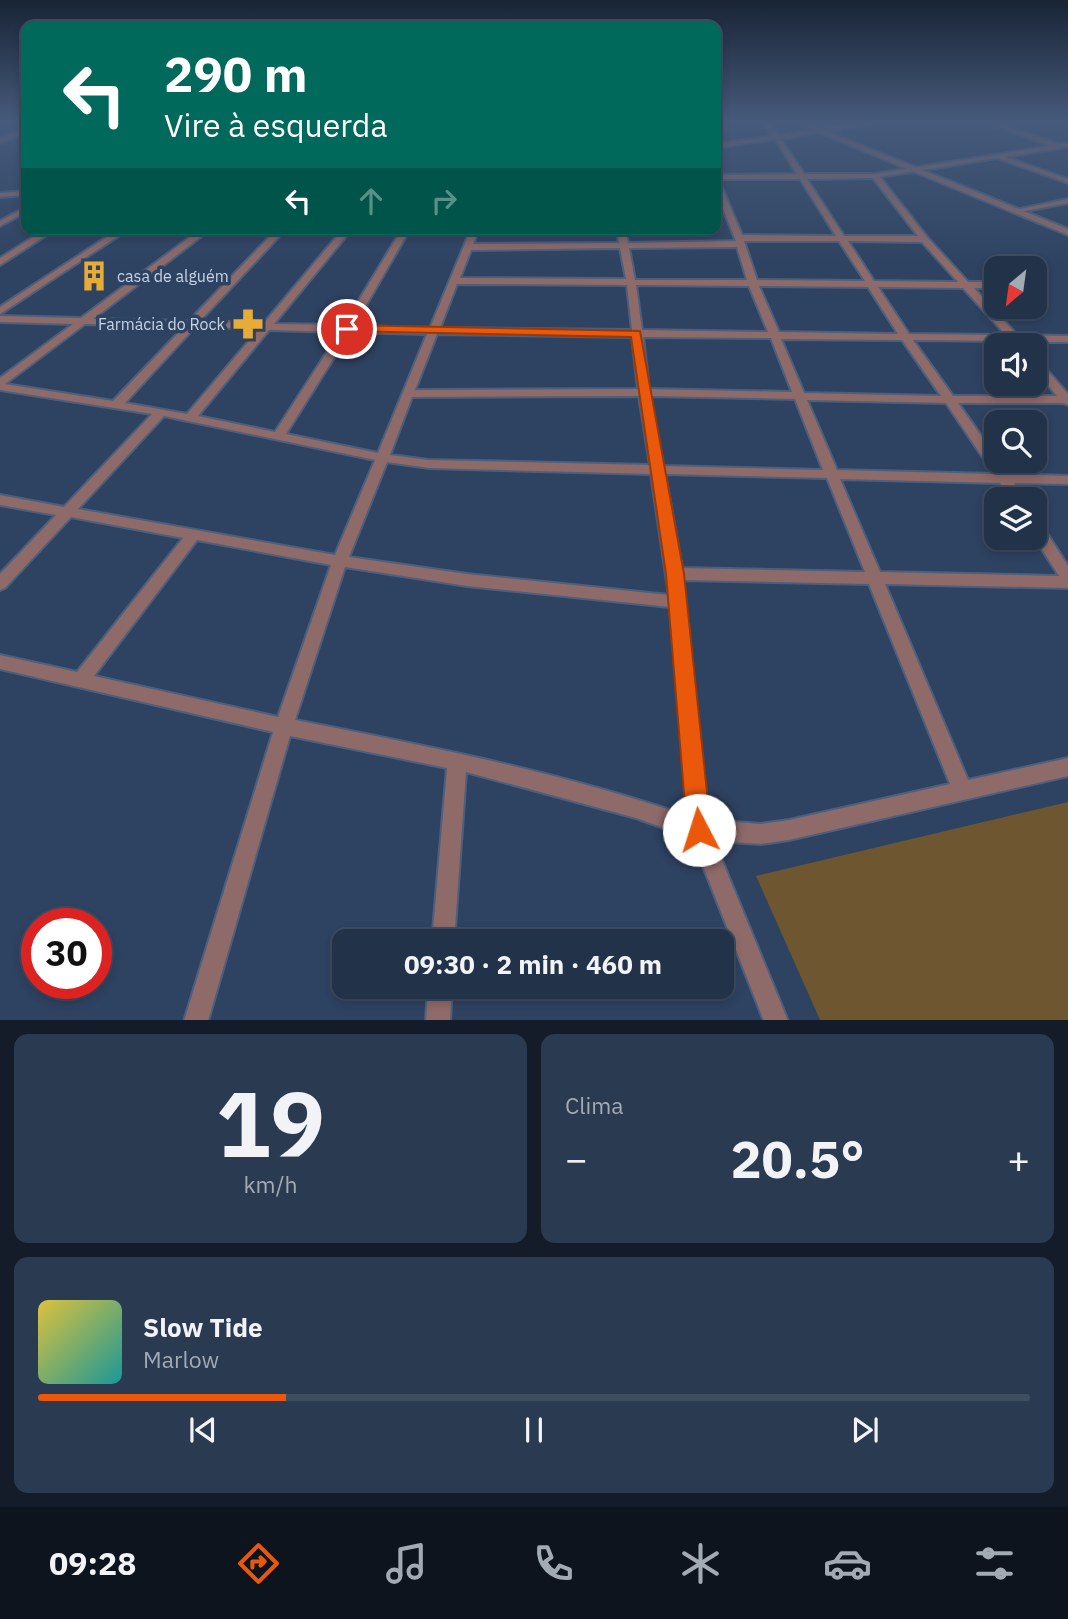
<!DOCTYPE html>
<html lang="pt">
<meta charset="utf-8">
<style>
body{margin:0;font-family:"IBM Plex Sans",sans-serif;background:#2a3a50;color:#f1f3f6;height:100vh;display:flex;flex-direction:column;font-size:26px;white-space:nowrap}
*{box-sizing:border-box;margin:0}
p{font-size:23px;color:#a2aab4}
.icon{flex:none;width:38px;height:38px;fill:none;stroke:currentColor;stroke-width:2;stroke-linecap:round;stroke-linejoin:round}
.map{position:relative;height:1020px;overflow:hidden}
.side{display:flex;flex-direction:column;gap:14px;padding:14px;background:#131c28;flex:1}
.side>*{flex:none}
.guide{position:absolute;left:21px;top:21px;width:700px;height:214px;border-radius:14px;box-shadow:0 4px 10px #0003,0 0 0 2px #3f4d61;background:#00695c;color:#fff;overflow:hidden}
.needle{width:46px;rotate:209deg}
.controls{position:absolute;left:984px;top:256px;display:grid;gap:14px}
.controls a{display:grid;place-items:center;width:63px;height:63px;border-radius:14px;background:#223249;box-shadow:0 4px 10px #0003,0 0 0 2px #3f4d61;font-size:35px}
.speed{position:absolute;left:21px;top:908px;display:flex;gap:14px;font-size:35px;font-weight:700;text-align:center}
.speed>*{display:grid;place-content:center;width:91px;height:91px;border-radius:50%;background:#223249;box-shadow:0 4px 10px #0003,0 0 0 2px #3f4d61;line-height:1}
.speed .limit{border:10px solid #d22;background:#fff;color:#111}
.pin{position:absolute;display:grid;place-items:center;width:60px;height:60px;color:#fff;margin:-30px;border:4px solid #fff;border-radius:50%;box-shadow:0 2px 7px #0007}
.me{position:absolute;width:77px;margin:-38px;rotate:355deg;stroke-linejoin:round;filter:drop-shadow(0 0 5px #0008)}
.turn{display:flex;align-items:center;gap:24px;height:147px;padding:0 28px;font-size:32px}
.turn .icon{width:91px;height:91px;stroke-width:2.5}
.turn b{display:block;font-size:49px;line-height:60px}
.lanes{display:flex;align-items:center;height:66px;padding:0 28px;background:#0003;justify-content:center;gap:35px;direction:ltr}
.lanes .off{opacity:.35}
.big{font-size:52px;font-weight:700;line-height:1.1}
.side .tile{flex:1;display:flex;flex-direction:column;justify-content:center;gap:10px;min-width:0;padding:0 24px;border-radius:14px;background:#2a3a50}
.side .dial{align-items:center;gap:0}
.dial b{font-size:91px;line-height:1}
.song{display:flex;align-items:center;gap:21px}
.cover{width:84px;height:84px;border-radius:10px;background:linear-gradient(135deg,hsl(50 70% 55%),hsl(180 70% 35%))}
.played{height:7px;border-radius:4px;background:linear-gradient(90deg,#ea580c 25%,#3f4d61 25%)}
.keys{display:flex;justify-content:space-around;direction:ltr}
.heat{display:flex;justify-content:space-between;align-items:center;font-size:38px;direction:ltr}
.side .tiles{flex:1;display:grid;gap:14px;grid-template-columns:1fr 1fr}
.tile:last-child{grid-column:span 2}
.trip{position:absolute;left:332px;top:929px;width:402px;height:70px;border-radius:14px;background:#223249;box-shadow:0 4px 10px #0003,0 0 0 2px #3f4d61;font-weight:700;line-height:70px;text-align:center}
.dock{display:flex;height:112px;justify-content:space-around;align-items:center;background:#0e141d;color:#a2aab4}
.dock .icon{width:49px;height:49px}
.dock .on{color:#ea580c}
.dock b{font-size:32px;color:#f1f3f6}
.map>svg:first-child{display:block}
.green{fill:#6d5630}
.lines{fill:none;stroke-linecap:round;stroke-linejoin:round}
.minor-casing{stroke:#4c5f7c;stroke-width:4}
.tertiary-casing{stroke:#4c5f7c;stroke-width:4}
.minor{fill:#8e6a69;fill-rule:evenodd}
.tertiary{fill:#8e6a69;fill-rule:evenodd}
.route{fill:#ea580c;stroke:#983908;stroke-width:2}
.labels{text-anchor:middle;stroke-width:7;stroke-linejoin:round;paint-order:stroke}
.far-poi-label{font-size:16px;fill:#c6d3e6;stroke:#2e4261;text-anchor:start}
</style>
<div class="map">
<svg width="1068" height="1021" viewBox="0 0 1068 1021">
<rect width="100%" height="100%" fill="#2e4261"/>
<path class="green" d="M 1068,802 L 1068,1020 L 820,1020 L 756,876 Z"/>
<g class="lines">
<g class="minor-casing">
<g id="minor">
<path d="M 763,121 L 769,121 L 778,135 L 871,121 L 890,121 L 781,139 L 804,174 L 875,174 L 1051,146 L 981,121 L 991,121 L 1059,144 L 1068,143 L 1068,147 L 1005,157 L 1068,179 L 1068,183 L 997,158 L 880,177 L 927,237 L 968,282 L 996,282 L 996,288 L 974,288 L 1017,335 L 1068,336 L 1068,342 L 1022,342 L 1017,344 L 1012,341 L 913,340 L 953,396 L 1057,396 L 1034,369 L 1034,359 L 1038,360 L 1068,394 L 1068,405 L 1063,403 L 958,403 L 1008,474 L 1068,476 L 1068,484 L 1014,483 L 1025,499 L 1011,499 L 1000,483 L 840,479 L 880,572 L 1059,576 L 1034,537 L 1034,520 L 1039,521 L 1068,566 L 1068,588 L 885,584 L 968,780 L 1068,758 L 1068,776 L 789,840 L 761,844 L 714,841 L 788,1021 L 764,1021 L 692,838 L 636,818 L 466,772 L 454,942 L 432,942 L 447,768 L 290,736 L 208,1021 L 184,1021 L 273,732 L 0,669 L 0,655 L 77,672 L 183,538 L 71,517 L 5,588 L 0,590 L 0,574 L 56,515 L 0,505 L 0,495 L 64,507 L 152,414 L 0,390 L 0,378 L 73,324 L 0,322 L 0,316 L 81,318 L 201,229 L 211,229 L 93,319 L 189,321 L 277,229 L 286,229 L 200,321 L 264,323 L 343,229 L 352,229 L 274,324 L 344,325 L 402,229 L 410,229 L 354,326 L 430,328 L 471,229 L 479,229 L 473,244 L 619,243 L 617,229 L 625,229 L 628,243 L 736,241 L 716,191 L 716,181 L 720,183 L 742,235 L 836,236 L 800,179 L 716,179 L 716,175 L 797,174 L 775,139 L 716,148 L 716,144 L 772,136 ZM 873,178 L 918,236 L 844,236 L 807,179 ZM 744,241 L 839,241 L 865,281 L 757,280 ZM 848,241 L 922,242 L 958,282 L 874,281 ZM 737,247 L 747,280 L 635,280 L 629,248 ZM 620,248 L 626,279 L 460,278 L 471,250 ZM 457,284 L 627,285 L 632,330 L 440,328 ZM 636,285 L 749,286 L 768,332 L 642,330 ZM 759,286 L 868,287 L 898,334 L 779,332 ZM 878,287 L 963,288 L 1006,335 L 909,334 ZM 85,324 L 184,327 L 113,401 L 5,384 ZM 195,327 L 259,329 L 187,414 L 125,403 ZM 269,330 L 340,332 L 275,432 L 198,416 ZM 350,332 L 427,334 L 378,453 L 286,434 ZM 437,334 L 632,337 L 638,389 L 415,390 ZM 643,337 L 771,338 L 792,392 L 649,389 ZM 781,339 L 902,340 L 941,396 L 804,393 ZM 639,396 L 650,465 L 429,460 L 390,455 L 412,397 ZM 650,396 L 795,399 L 823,470 L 663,466 ZM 807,400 L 946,403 L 994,474 L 837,470 ZM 164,416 L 375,460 L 335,555 L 78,509 ZM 387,462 L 429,468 L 651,474 L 669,595 L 467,574 L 349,557 ZM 665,474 L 827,478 L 865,572 L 682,568 ZM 197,540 L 331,565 L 278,717 L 94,676 ZM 345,567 L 467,586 L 670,607 L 688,816 C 560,772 427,746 295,720 ZM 683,580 L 869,584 L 950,784 L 789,820 L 761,824 L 708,820 Z"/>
<path d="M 26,128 L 26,132 L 0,143 L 0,139 Z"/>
<path d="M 26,191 L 26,195 L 0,197 L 0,193 Z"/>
<path d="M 1068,199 L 1068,203 L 1014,213 L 1010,211 Z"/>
<path d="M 26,207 L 26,212 L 0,226 L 0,221 Z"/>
<path d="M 46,229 L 56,229 L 0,265 L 0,258 Z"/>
<path d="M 119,229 L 129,229 L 0,314 L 0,307 Z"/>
<path d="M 1034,283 L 1038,284 L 1038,288 L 1034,289 Z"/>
<path d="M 428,987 L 452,987 L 450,1021 L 426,1021 Z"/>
</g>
</g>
<g class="tertiary-casing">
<path id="tertiary" d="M 791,121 L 801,121 L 1068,229 L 1068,235 Z"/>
</g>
<use href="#minor" class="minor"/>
<use href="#tertiary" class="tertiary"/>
</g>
<linearGradient id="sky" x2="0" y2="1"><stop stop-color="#192435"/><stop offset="0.46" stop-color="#465a7b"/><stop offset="1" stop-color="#465a7b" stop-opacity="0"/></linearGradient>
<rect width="1068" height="264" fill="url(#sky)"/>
<path class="route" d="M 347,325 L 640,331 L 684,574 L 711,830 L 707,838 L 699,842 L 691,838 L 687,830 L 666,574 L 631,337 L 343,331 L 341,329 Z"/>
<defs>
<g id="building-bare" transform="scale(2.415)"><path d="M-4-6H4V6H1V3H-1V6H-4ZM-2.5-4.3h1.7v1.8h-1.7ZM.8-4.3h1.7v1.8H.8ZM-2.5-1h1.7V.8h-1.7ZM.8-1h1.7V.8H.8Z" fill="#e7ac37" stroke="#2e4261" stroke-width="2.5" paint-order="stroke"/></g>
<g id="pharmacy-bare" transform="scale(2.415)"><path d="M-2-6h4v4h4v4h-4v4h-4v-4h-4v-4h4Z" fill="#e7ac37" stroke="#2e4261" stroke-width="2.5" paint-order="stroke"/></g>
</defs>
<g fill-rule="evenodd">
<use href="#building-bare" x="94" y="276"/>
<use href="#pharmacy-bare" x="248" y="324"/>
</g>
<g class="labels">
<g class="far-poi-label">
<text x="117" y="282">casa de alguém</text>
<text x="225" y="330" text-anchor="end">Farmácia do Rock</text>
</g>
</g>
</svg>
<div class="controls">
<a><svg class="needle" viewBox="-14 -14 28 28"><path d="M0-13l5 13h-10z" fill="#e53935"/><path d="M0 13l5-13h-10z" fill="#a2aab4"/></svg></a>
<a><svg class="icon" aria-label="sound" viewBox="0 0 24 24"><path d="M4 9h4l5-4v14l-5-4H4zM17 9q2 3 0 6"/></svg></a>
<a><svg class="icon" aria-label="search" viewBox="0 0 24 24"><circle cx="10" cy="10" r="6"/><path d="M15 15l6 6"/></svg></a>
<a><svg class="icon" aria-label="layers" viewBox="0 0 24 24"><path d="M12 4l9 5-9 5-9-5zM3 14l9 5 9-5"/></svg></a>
</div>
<div class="speed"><div class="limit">30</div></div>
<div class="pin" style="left:347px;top:329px;background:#d93025"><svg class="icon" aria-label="arrive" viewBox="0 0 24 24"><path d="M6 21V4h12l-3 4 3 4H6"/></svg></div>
<svg class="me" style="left:699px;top:830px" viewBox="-20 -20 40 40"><circle r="19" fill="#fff"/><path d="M0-13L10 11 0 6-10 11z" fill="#ea580c"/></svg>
<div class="trip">09:30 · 2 min · 460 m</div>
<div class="guide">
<div class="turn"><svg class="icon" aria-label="left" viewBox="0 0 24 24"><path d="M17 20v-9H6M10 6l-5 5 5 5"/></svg><div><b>290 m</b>Vire à esquerda</div></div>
<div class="lanes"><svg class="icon" aria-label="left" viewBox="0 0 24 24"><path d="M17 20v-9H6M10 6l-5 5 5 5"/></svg><svg class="icon off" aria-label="ahead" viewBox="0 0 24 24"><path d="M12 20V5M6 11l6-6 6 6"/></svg><svg class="icon off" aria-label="right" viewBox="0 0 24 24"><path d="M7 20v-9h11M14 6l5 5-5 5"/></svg></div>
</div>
</div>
<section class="side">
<div class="tiles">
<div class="tile dial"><b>19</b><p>km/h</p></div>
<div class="tile"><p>Clima</p>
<div class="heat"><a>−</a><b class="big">20.5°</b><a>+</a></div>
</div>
<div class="tile">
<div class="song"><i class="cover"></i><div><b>Slow Tide</b><p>Marlow</p></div></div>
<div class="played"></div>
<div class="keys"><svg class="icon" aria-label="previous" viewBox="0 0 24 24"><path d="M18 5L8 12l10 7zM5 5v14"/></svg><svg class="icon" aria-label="pause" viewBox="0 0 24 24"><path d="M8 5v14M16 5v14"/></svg><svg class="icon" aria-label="next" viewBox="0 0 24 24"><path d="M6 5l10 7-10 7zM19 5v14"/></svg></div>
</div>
</div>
</section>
<nav class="dock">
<b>09:28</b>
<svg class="icon on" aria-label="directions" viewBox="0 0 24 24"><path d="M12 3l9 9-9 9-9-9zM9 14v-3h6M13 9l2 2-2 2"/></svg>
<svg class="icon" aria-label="music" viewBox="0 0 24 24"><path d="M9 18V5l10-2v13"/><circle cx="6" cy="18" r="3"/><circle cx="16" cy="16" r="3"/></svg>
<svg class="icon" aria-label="phone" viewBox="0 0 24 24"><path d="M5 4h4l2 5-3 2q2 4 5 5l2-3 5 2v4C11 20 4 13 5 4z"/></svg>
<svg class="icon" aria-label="climate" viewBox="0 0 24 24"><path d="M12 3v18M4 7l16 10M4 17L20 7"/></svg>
<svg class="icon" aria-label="car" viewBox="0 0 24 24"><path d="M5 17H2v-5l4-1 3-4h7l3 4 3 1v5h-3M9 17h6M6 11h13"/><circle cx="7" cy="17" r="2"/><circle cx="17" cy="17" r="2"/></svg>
<svg class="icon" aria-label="filters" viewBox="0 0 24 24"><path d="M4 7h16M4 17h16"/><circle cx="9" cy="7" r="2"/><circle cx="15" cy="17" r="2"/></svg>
</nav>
